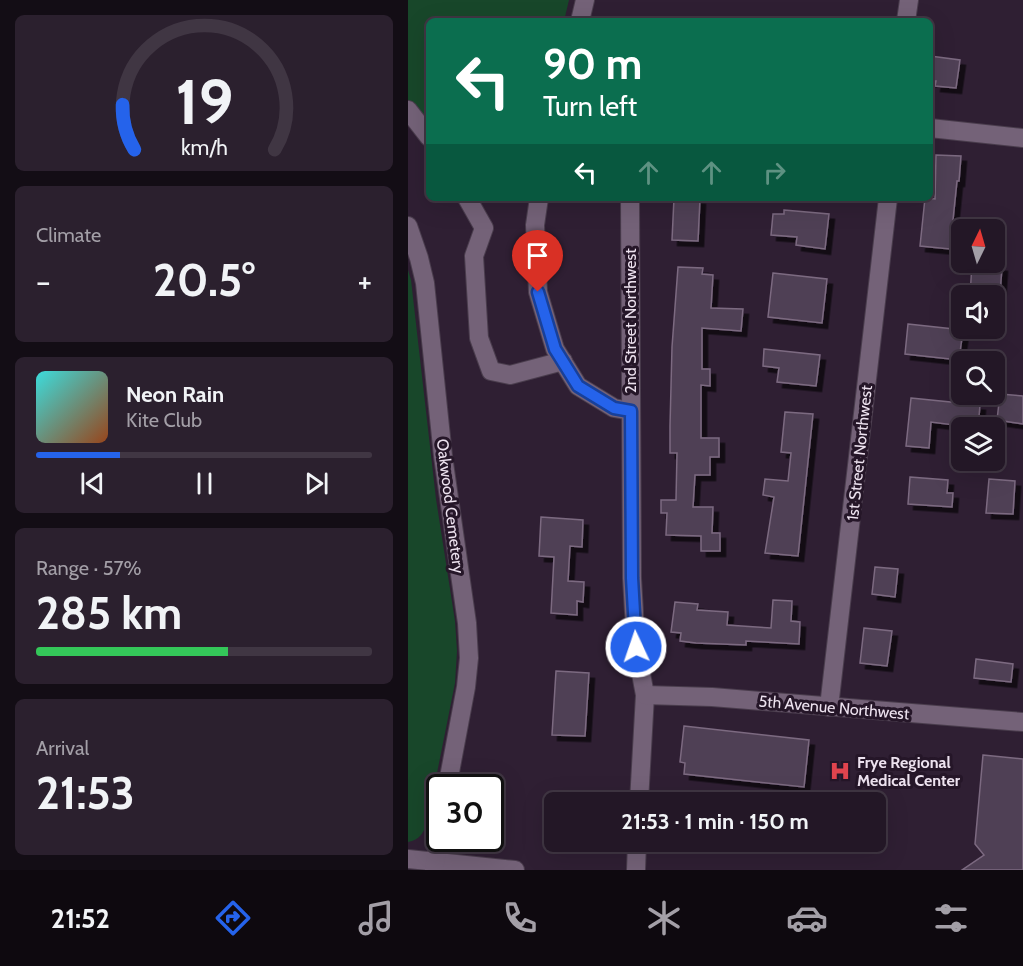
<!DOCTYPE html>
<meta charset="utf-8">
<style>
body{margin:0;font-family:Cabin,sans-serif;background:#2b202e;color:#f1f3f6;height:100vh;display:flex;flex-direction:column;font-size:22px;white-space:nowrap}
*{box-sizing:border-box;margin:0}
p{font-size:20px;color:#a39fa7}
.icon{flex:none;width:33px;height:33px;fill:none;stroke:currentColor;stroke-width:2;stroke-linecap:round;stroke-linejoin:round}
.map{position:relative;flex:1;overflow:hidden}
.panel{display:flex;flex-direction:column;gap:15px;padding:15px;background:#130d15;width:408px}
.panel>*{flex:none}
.guide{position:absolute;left:18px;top:18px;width:507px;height:183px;border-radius:9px;box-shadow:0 6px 24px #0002,0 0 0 2px #403643;background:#0b6e4f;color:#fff;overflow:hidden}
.needle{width:39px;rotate:5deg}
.controls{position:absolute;left:543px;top:219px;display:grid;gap:12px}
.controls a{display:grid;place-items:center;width:54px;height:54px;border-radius:9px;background:#231726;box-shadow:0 6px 24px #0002,0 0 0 2px #403643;font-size:30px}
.speed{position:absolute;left:18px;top:774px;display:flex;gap:12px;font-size:30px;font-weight:700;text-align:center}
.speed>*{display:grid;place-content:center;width:78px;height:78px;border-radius:50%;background:#231726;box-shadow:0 6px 24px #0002,0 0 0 2px #403643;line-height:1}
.speed .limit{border:3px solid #111;border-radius:9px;background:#fff;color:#111}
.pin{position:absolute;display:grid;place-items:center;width:51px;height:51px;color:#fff;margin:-62px -26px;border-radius:50% 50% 50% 0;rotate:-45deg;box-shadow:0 0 6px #0007}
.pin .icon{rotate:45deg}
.me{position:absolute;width:66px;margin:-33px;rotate:357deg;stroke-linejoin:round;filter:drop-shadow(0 0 4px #0008)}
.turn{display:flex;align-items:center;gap:21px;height:126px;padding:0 18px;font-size:27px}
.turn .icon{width:78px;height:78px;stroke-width:2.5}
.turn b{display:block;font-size:42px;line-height:51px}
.lanes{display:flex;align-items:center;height:57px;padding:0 18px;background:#0003;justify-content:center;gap:30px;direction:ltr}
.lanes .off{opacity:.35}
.big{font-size:45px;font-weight:700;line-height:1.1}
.panel .widget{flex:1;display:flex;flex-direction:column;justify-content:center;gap:9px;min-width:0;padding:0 21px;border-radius:9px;background:#2b202e}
.panel .dial{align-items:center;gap:0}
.dial svg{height:156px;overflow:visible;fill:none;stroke:#403643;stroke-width:7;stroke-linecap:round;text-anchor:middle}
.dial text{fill:#f1f3f6;stroke:none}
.song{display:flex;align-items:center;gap:18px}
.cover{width:72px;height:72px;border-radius:9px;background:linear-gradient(135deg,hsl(180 70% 55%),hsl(20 70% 35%))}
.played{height:6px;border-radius:3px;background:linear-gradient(90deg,#2563eb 25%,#403643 25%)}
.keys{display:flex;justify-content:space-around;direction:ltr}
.heat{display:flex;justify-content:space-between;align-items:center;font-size:33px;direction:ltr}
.charge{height:9px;border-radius:4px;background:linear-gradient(90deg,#34c759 57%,#403643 0)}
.trip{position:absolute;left:136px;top:792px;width:342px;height:60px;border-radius:9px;background:#231726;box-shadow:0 6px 24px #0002,0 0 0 2px #403643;font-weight:700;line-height:60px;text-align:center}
.menu{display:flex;height:96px;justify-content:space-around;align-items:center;background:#0e090f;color:#a39fa7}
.menu .icon{width:42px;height:42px}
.menu .on{color:#2563eb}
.menu b{font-size:27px;color:#f1f3f6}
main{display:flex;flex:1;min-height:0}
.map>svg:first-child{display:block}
.green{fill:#18472a}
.building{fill:#504054;stroke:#7c6a81;stroke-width:1.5;filter:url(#shadow)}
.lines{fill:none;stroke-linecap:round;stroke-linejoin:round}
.minor-casing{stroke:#4a3d4d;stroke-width:20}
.minor{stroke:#746278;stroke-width:18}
.route-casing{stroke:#184099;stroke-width:15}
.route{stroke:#2563eb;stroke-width:10}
.labels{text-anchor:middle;stroke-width:6;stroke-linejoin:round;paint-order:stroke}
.street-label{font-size:16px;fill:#ede2ef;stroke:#251628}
.poi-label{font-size:16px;font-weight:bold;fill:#ede2ef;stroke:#251628;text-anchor:start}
</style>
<main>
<section class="panel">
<div class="widget dial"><svg viewBox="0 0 100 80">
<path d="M14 69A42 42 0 1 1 86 69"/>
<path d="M14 69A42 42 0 0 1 8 46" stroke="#2563eb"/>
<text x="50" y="56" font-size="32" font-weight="700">19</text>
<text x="50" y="72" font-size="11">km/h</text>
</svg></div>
<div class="widget"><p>Climate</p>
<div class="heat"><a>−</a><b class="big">20.5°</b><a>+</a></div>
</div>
<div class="widget">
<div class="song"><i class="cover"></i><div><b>Neon Rain</b><p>Kite Club</p></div></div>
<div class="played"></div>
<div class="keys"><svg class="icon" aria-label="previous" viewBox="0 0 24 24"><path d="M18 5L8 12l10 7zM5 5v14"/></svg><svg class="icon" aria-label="pause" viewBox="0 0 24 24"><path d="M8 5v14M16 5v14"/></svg><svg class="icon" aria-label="next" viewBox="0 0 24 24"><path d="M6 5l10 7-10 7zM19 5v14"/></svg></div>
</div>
<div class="widget"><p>Range · 57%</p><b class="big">285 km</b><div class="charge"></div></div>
<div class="widget"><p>Arrival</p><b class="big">21:53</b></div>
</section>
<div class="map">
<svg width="615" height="870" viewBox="0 0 615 870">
<defs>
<filter id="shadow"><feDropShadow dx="5.5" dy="5.5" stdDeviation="0" flood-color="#0009"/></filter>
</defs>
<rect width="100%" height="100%" fill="#2f1f33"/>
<g class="green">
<path d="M 0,0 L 161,0 L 156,21 L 21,21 L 21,133 L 0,109 Z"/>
<path d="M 0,270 L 3,280 L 28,499 L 47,621 L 49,651 L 47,683 L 19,823 C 15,833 12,840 0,842 Z"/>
</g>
<g class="building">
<path d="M 522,56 L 552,60 L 548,88 L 527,86 L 528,81 L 522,81 Z"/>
<path d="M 528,155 L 553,156 L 551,181 L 549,181 L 542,249 L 512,246 L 517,198 L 527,199 Z"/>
<path d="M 266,198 L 292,199 L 290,241 L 264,240 Z"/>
<path d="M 376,210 L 421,214 L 417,249 L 388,245 L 389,237 L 363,235 L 365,214 L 376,214 Z"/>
<path d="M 564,264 L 594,266 L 592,296 L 562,296 Z"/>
<path d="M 270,267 L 295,268 L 294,274 L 305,275 L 303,308 L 335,309 L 333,331 L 294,328 L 294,369 L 302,369 L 302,386 L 293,385 L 293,438 L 311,438 L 311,457 L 302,457 L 302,475 L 287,475 L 285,507 L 305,507 L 304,533 L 312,533 L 312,551 L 293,551 L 293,536 L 258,535 L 259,513 L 253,513 L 253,500 L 268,500 L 269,453 L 262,453 L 262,426 L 264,347 Z"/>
<path d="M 365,273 L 419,279 L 414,323 L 360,317 Z"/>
<path d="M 500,324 L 555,330 L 551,360 L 497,354 Z"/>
<path d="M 356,349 L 412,355 L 408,386 L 369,382 L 371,368 L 355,366 Z"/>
<path d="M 592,394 L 615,396 L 615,424 L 589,420 Z"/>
<path d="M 503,398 L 572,405 L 570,428 L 523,422 L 521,448 L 498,446 Z"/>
<path d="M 377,412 L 405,414 L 390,556 L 357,553 L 366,497 L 355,495 L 357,479 L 380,481 L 383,453 L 373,452 Z"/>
<path d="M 502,477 L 540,480 L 539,493 L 545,493 L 544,507 L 500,504 Z"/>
<path d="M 581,479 L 607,481 L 605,514 L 578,513 Z"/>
<path d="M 133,517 L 175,520 L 174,547 L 162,546 L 160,581 L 176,582 L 175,602 L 169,601 L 169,615 L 143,613 L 146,557 L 131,556 Z"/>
<path d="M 467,567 L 490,569 L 487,597 L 464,594 Z"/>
<path d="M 365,600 L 384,601 L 383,621 L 392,622 L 391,644 L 338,641 L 338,645 L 288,643 L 272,641 L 273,633 L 263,632 L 267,602 L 290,604 L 289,610 L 320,612 L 319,625 L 363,628 Z"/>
<path d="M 456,628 L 484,631 L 479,666 L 452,663 Z"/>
<path d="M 568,659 L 605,664 L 603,682 L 566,678 Z"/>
<path d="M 148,671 L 181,673 L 177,736 L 144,735 Z"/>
<path d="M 276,726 L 401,740 L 396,787 L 276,774 L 277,763 L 272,762 Z"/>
<path d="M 575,755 L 615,759 L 615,870 L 554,870 L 576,855 L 567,844 Z"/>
</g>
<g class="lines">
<g class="minor-casing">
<g id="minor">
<path d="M 172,21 L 177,0"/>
<path d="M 498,21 L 501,0"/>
<path d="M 0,110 L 21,137"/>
<path d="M 522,128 L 615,138"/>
<path d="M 59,198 L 76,228 L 66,256 L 71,338 L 83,371 L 102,375 L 155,361"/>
<path d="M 131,198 L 127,225 L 130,292 L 147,349 L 170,386 L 206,408 L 223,411"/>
<path d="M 222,198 L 224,578 L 228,647 L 237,695 L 231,802"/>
<path d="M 0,226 L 11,258 L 17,283 L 35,456 L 59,623 L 61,658 L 58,687 L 39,788"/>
<path d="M 237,695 L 304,697 L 615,722"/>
<path d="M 421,707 L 480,198"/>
<path d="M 0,859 L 107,870"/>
<path d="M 26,870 L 32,832"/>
<path d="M 228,870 L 229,842"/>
</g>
</g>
<use href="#minor" class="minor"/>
</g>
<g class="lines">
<g class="route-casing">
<path id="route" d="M 130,292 L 147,349 L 170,386 L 206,408 L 223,411 L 224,578 L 228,647"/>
</g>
<use href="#route" class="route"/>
</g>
<defs>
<g id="hospital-bare" transform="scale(1.62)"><path d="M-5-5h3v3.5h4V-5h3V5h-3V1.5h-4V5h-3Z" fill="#e0444e" stroke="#251628" stroke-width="2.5" paint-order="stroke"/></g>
</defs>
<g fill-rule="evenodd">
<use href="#hospital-bare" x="432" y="771"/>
</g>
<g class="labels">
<g class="street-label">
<text transform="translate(222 321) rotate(-90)" y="6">2nd Street Northwest</text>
<text transform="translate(451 453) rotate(-84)" y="6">1st Street Northwest</text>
<text transform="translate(43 506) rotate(83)" y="6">Oakwood Cemetery</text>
<text transform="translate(426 707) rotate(5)" y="6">5th Avenue Northwest</text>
</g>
<g class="poi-label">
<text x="449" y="768">Frye Regional<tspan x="449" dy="18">Medical Center</tspan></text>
</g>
</g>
</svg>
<div class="controls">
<a><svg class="needle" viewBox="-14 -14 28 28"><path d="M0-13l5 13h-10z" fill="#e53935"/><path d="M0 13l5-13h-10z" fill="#a39fa7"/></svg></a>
<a><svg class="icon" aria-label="sound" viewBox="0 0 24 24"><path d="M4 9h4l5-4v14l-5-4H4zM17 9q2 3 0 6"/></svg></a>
<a><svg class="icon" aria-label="search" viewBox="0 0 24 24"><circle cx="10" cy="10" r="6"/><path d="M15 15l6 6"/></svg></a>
<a><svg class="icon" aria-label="layers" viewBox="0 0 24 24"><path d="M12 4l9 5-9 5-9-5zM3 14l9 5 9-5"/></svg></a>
</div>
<div class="speed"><div class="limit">30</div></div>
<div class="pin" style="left:130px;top:292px;background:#d93025"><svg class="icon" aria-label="arrive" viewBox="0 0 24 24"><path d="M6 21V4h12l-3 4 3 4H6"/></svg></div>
<svg class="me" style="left:228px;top:647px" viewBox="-20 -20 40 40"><circle r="17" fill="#2563eb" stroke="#fff" stroke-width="3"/><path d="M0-11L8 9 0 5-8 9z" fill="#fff"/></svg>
<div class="trip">21:53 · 1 min · 150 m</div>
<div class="guide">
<div class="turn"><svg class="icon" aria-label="left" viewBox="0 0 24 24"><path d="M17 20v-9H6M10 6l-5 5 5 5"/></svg><div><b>90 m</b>Turn left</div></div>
<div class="lanes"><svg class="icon" aria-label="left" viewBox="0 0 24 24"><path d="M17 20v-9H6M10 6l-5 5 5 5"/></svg><svg class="icon off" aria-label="ahead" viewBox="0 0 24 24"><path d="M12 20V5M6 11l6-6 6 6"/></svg><svg class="icon off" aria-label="ahead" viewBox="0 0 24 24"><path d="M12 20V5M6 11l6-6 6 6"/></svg><svg class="icon off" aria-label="right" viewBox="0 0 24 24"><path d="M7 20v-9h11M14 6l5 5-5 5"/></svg></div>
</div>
</div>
</main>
<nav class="menu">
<b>21:52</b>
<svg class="icon on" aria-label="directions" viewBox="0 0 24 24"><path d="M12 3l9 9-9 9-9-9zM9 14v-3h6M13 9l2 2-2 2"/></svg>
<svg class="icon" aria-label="music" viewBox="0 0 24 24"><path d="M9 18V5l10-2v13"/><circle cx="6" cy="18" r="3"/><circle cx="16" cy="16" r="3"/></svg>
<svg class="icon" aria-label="phone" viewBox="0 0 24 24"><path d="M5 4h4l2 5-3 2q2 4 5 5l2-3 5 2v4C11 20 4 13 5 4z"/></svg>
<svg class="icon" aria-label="climate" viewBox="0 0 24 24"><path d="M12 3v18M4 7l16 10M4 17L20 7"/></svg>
<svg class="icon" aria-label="car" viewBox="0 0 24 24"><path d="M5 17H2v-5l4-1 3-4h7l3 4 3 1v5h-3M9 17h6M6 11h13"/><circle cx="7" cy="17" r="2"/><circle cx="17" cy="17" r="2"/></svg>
<svg class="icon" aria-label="filters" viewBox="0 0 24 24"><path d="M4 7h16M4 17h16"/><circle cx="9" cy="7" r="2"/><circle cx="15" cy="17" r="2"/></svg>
</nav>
